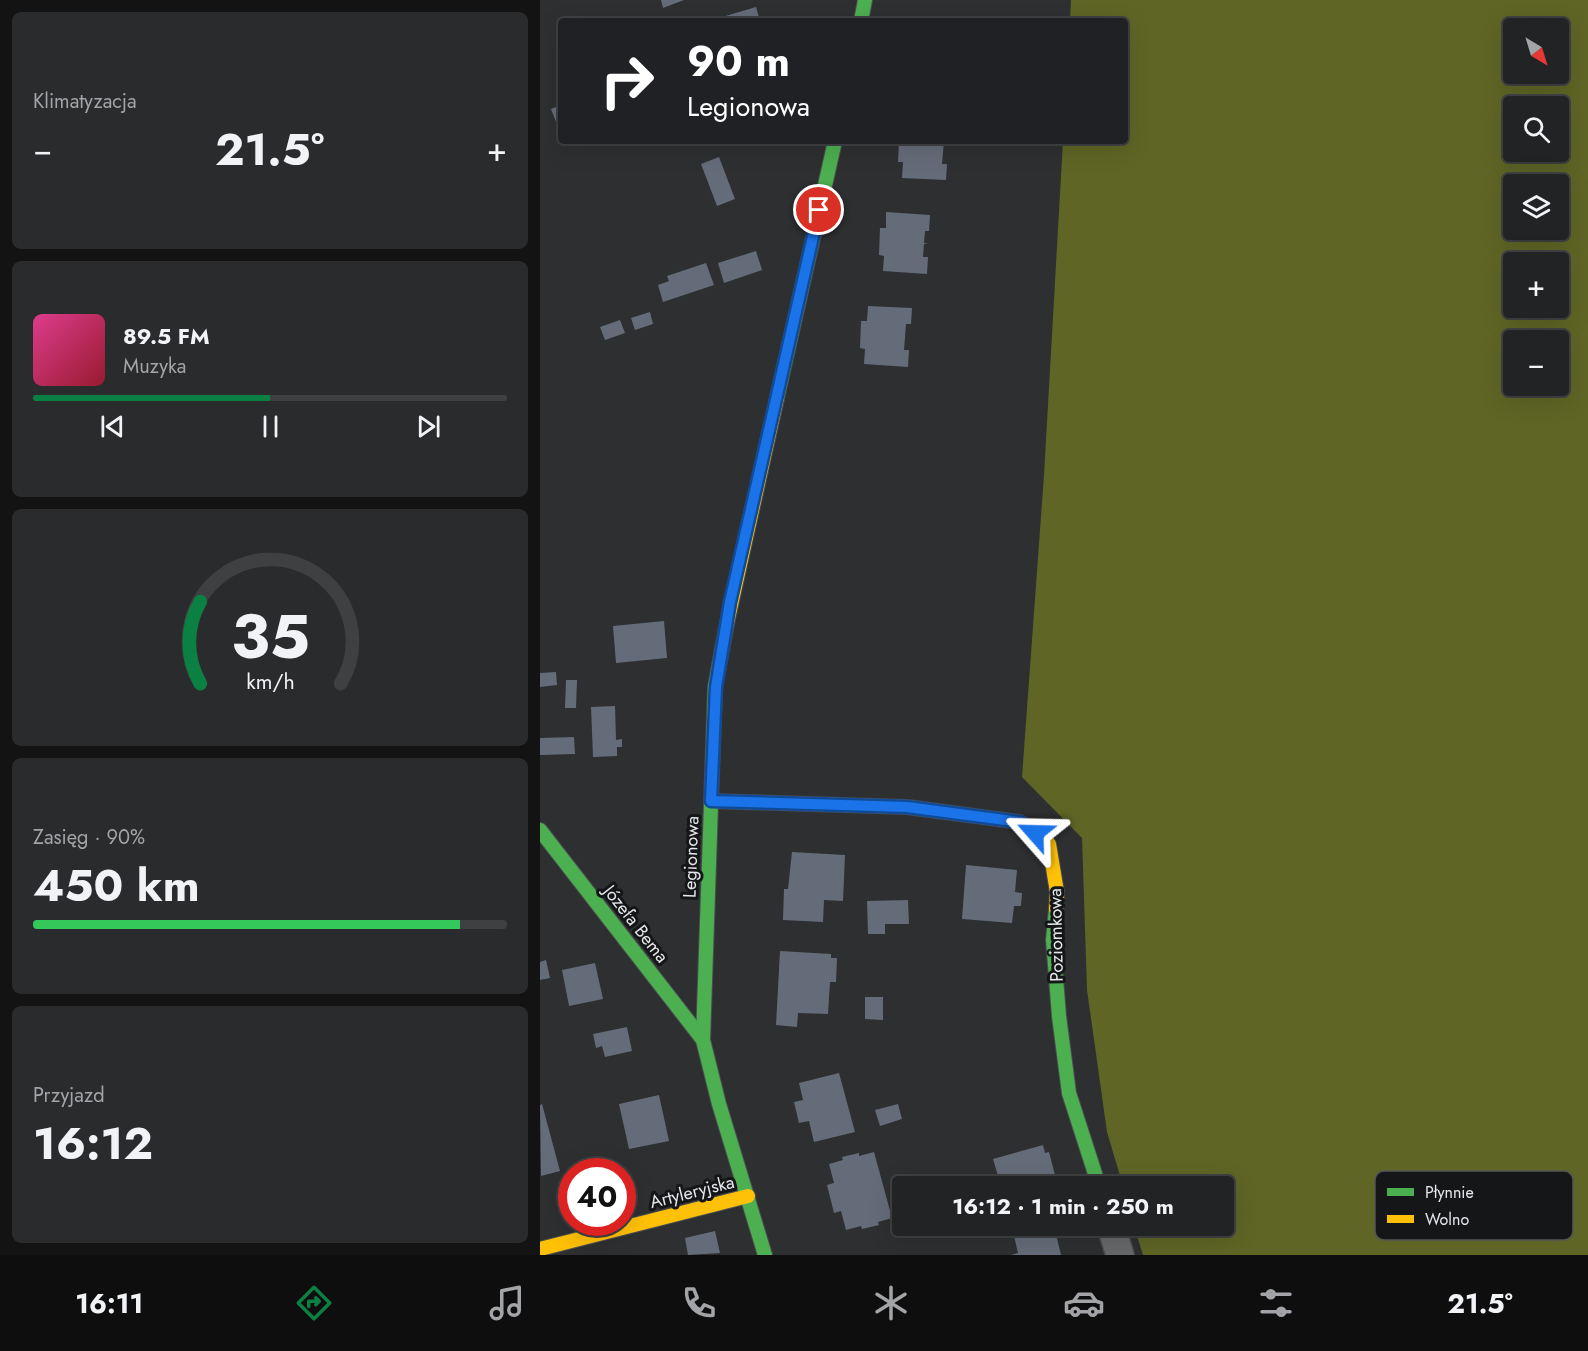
<!DOCTYPE html>
<html lang="pl">
<meta charset="utf-8">
<style>
body{margin:0;font-family:Jost,sans-serif;background:#2a2b2d;color:#f1f3f6;height:100vh;display:flex;flex-direction:column;font-size:22px;white-space:nowrap}
*{box-sizing:border-box;margin:0}
p{font-size:20px;color:#a2a4a7}
.icon{flex:none;width:33px;height:33px;fill:none;stroke:currentColor;stroke-width:2;stroke-linecap:round;stroke-linejoin:round}
.map{position:relative;flex:1;overflow:hidden}
.details{display:flex;flex-direction:column;gap:12px;padding:12px;background:#131314;width:540px}
.details>*{flex:none}
.top-card{position:absolute;left:18px;top:18px;width:570px;height:126px;border-radius:6px;box-shadow:0 6px 24px #0002,0 0 0 2px #3f4042;background:#202124;color:#fff;overflow:hidden}
.needle{width:39px;rotate:142deg}
.controls{position:absolute;left:963px;top:18px;display:grid;gap:12px}
.controls a{display:grid;place-items:center;width:66px;height:66px;border-radius:6px;background:#222325;box-shadow:0 6px 24px #0002,0 0 0 2px #3f4042;font-size:30px}
.speed{position:absolute;left:18px;top:1158px;display:flex;gap:12px;font-size:30px;font-weight:700;text-align:center}
.speed>*{display:grid;place-content:center;width:78px;height:78px;border-radius:50%;background:#222325;box-shadow:0 6px 24px #0002,0 0 0 2px #3f4042;line-height:1}
.speed .limit{border:9px solid #d22;background:#fff;color:#111}
.pin{position:absolute;display:grid;place-items:center;width:51px;height:51px;color:#fff;margin:-26px;border:3px solid #fff;border-radius:50%;box-shadow:0 2px 6px #0007}
.me{position:absolute;width:66px;margin:-33px;rotate:295deg;stroke-linejoin:round;filter:drop-shadow(0 0 4px #0008)}
.turn{display:flex;align-items:center;gap:21px;height:126px;padding:0 30px;font-size:27px}
.turn .icon{width:78px;height:78px;stroke-width:2.5}
.turn b{display:block;font-size:42px;line-height:51px}
.big{font-size:45px;font-weight:700;line-height:1.1}
.details .card{flex:1;display:flex;flex-direction:column;justify-content:center;gap:9px;min-width:0;padding:0 21px;border-radius:9px;background:#2a2b2d}
.details .dial{align-items:center;gap:0}
.dial svg{height:156px;overflow:visible;fill:none;stroke:#3f4042;stroke-width:7;stroke-linecap:round;text-anchor:middle}
.dial text{fill:#f1f3f6;stroke:none}
.song{display:flex;align-items:center;gap:18px}
.cover{width:72px;height:72px;border-radius:9px;background:linear-gradient(135deg,hsl(330 70% 55%),hsl(350 70% 35%))}
.played{height:6px;border-radius:3px;background:linear-gradient(90deg,#0b8043 50%,#3f4042 50%)}
.keys{display:flex;justify-content:space-around;direction:ltr}
.heat{display:flex;justify-content:space-between;align-items:center;font-size:33px;direction:ltr}
.charge{height:9px;border-radius:4px;background:linear-gradient(90deg,#34c759 90%,#3f4042 0)}
.trip{position:absolute;left:352px;top:1176px;width:342px;height:60px;border-radius:6px;background:#222325;box-shadow:0 6px 24px #0002,0 0 0 2px #3f4042;font-weight:700;line-height:60px;text-align:center}
.tab-bar{display:flex;height:96px;justify-content:space-around;align-items:center;background:#0e0e0f;color:#a2a4a7}
.tab-bar .icon{width:42px;height:42px}
.tab-bar .selected{color:#0b8043}
.tab-bar b{font-size:27px;color:#f1f3f6}
main{display:flex;flex:1;min-height:0}
.map>svg:first-child{display:block}
.forest{fill:#5e6525;fill-rule:evenodd}
.building{fill:#656c79}
.lines{fill:none;stroke-linecap:round;stroke-linejoin:round}
.street-casing{stroke:#4b4d50;stroke-width:30}
.fast-casing{stroke:#4b4d50;stroke-width:16}
.slow-casing{stroke:#4b4d50;stroke-width:16}
.street{stroke:#68696b;stroke-width:27}
.fast{stroke:#4caf50;stroke-width:14}
.slow{stroke:#ffc107;stroke-width:14}
.route-casing{stroke:#114b97;stroke-width:15}
.route{stroke:#1a73e8;stroke-width:10}
.labels{text-anchor:middle;stroke-width:6;stroke-linejoin:round;paint-order:stroke}
.street-label{font-size:18px;fill:#e5e7ea;stroke:#151618}
.key{fill:#151618;stroke:#535557;stroke-width:1.5}
.key-label{font-size:16px;fill:#e5e7ea}
</style>
<main>
<section class="details">
<div class="card"><p>Klimatyzacja</p>
<div class="heat"><a>−</a><b class="big">21.5°</b><a>+</a></div>
</div>
<div class="card">
<div class="song"><i class="cover"></i><div><b>89.5 FM</b><p>Muzyka</p></div></div>
<div class="played"></div>
<div class="keys"><svg class="icon" aria-label="previous" viewBox="0 0 24 24"><path d="M18 5L8 12l10 7zM5 5v14"/></svg><svg class="icon" aria-label="pause" viewBox="0 0 24 24"><path d="M8 5v14M16 5v14"/></svg><svg class="icon" aria-label="next" viewBox="0 0 24 24"><path d="M6 5l10 7-10 7zM19 5v14"/></svg></div>
</div>
<div class="card dial"><svg viewBox="0 0 100 80">
<path d="M14 69A42 42 0 1 1 86 69"/>
<path d="M14 69A42 42 0 0 1 14 27" stroke="#0b8043"/>
<text x="50" y="56" font-size="32" font-weight="700">35</text>
<text x="50" y="72" font-size="11">km/h</text>
</svg></div>
<div class="card"><p>Zasięg · 90%</p><b class="big">450 km</b><div class="charge"></div></div>
<div class="card"><p>Przyjazd</p><b class="big">16:12</b></div>
</section>
<div class="map">
<svg width="1048" height="1255" viewBox="0 0 1048 1255">
<rect width="100%" height="100%" fill="#2d2f31"/>
<path class="forest" d="M 531,0 L 1048,0 L 1048,1255 L 603,1255 L 594,1226 L 684,1226 L 684,1186 L 583,1186 L 567,1132 L 547,990 L 542,838 L 482,777 L 504,475 L 523,141 L 585,141 L 585,21 L 530,21 ZM 974,28 L 1018,28 L 1018,74 L 974,74 ZM 974,106 L 1018,106 L 1018,152 L 974,152 ZM 974,184 L 1018,184 L 1018,230 L 974,230 ZM 974,262 L 1018,262 L 1018,308 L 974,308 ZM 974,340 L 1018,340 L 1018,386 L 974,386 Z"/>
<g class="building">
<path d="M 121,0 L 144,0 L 123,8 Z"/>
<path d="M 216,7 L 220,21 L 172,21 L 172,20 Z"/>
<path d="M 21,105 L 21,126 L 18,127 L 11,109 Z"/>
<path d="M 359,141 L 404,141 L 402,164 L 407,164 L 406,180 L 362,178 L 363,162 L 358,162 Z"/>
<path d="M 179,157 L 195,199 L 177,206 L 161,164 Z"/>
<path d="M 346,212 L 390,215 L 389,231 L 385,231 L 384,243 L 388,244 L 384,244 L 383,257 L 388,257 L 387,274 L 343,271 L 344,256 L 339,255 L 340,228 L 346,228 Z"/>
<path d="M 216,251 L 222,270 L 184,283 L 178,263 Z"/>
<path d="M 166,263 L 174,285 L 123,302 L 118,285 L 129,281 L 127,276 Z"/>
<path d="M 328,306 L 372,308 L 371,324 L 366,324 L 364,350 L 369,350 L 368,367 L 324,364 L 325,349 L 320,348 L 321,321 L 327,321 Z"/>
<path d="M 110,312 L 113,324 L 95,330 L 91,318 Z"/>
<path d="M 80,320 L 85,333 L 65,340 L 60,327 Z"/>
<path d="M 124,621 L 127,658 L 76,663 L 73,626 Z"/>
<path d="M 16,672 L 17,685 L 0,687 L 0,673 Z"/>
<path d="M 26,680 L 37,680 L 36,708 L 25,708 Z"/>
<path d="M 75,706 L 76,740 L 82,739 L 82,747 L 77,747 L 77,756 L 53,757 L 51,707 Z"/>
<path d="M 34,737 L 35,754 L 0,755 L 0,738 Z"/>
<path d="M 252,852 L 305,855 L 303,901 L 284,900 L 283,922 L 243,920 L 244,889 L 248,889 Z"/>
<path d="M 426,865 L 477,870 L 475,892 L 482,893 L 481,906 L 474,906 L 472,923 L 422,919 Z"/>
<path d="M 368,900 L 369,924 L 345,924 L 345,934 L 328,934 L 327,901 Z"/>
<path d="M 240,951 L 291,954 L 291,958 L 297,958 L 296,982 L 290,982 L 288,1014 L 258,1013 L 257,1027 L 236,1025 Z"/>
<path d="M 6,960 L 10,978 L 0,980 L 0,962 Z"/>
<path d="M 55,963 L 63,999 L 29,1006 L 22,970 Z"/>
<path d="M 325,997 L 343,997 L 343,1020 L 325,1019 Z"/>
<path d="M 87,1027 L 92,1051 L 65,1057 L 62,1046 L 56,1048 L 53,1034 Z"/>
<path d="M 299,1073 L 315,1132 L 274,1142 L 269,1121 L 259,1123 L 254,1102 L 263,1100 L 259,1083 Z"/>
<path d="M 119,1095 L 129,1141 L 89,1149 L 79,1104 Z"/>
<path d="M 2,1104 L 20,1171 L 1,1176 L 0,1105 Z"/>
<path d="M 358,1104 L 362,1119 L 340,1126 L 335,1110 Z"/>
<path d="M 503,1145 L 505,1153 L 509,1152 L 516,1179 L 512,1180 L 513,1186 L 461,1186 L 453,1159 Z"/>
<path d="M 334,1152 L 352,1218 L 338,1222 L 339,1225 L 322,1229 L 321,1226 L 306,1230 L 301,1211 L 294,1213 L 287,1185 L 294,1183 L 289,1164 L 303,1160 L 302,1157 L 319,1153 L 319,1156 Z"/>
<path d="M 514,1226 L 521,1255 L 471,1255 L 478,1253 L 474,1236 Z"/>
<path d="M 175,1231 L 180,1253 L 148,1255 L 145,1238 Z"/>
</g>
<g class="lines">
<g class="street-casing">
<path id="street" d="M 571,1226 L 580,1255"/>
</g>
<g class="fast-casing">
<g id="fast">
<path d="M 321,21 L 325,0"/>
<path d="M 237,398 L 295,141"/>
<path d="M 187,623 L 175,687 L 163,1040 L 179,1104 L 225,1255"/>
<path d="M 0,830 L 163,1040"/>
<path d="M 516,909 L 513,940 L 519,1016 L 529,1093 L 559,1186"/>
</g>
</g>
<g class="slow-casing">
<g id="slow">
<path d="M 187,623 L 237,398"/>
<path d="M 171,801 L 367,807 L 480,822 L 509,844 L 517,892 L 516,909"/>
<path d="M 0,1249 L 208,1196"/>
</g>
</g>
<use href="#street" class="street"/>
<use href="#fast" class="fast"/>
<use href="#slow" class="slow"/>
</g>
<g class="lines">
<g class="route-casing">
<path id="route" d="M 279,210 L 190,602 L 176,687 L 171,801 L 367,807 L 480,822 L 495,833"/>
</g>
<use href="#route" class="route"/>
</g>
<g class="labels">
<g class="street-label">
<text transform="translate(151 857) rotate(-88)" y="6">Legionowa</text>
<text transform="translate(96 924) rotate(52)" y="6">Józefa Bema</text>
<text transform="translate(516 935) rotate(-91)" y="6">Poziomkowa</text>
<text transform="translate(152 1192) rotate(-14)" y="6">Artyleryjska</text>
</g>
</g>
<rect x="835" y="1171" width="198" height="69" rx="9" class="key"/>
<rect x="847" y="1188" width="27" height="8" fill="#4caf50"/>
<rect x="847" y="1215" width="27" height="8" fill="#ffc107"/>
<g class="key-label">
<text x="885" y="1198">Płynnie</text>
<text x="885" y="1225">Wolno</text>
</g>
</svg>
<div class="controls">
<a><svg class="needle" viewBox="-14 -14 28 28"><path d="M0-13l5 13h-10z" fill="#e53935"/><path d="M0 13l5-13h-10z" fill="#a2a4a7"/></svg></a>
<a><svg class="icon" aria-label="search" viewBox="0 0 24 24"><circle cx="10" cy="10" r="6"/><path d="M15 15l6 6"/></svg></a>
<a><svg class="icon" aria-label="layers" viewBox="0 0 24 24"><path d="M12 4l9 5-9 5-9-5zM3 14l9 5 9-5"/></svg></a>
<a>+</a>
<a>−</a>
</div>
<div class="speed"><div class="limit">40</div></div>
<div class="pin" style="left:279px;top:210px;background:#d93025"><svg class="icon" aria-label="arrive" viewBox="0 0 24 24"><path d="M6 21V4h12l-3 4 3 4H6"/></svg></div>
<svg class="me" style="left:495px;top:833px" viewBox="-20 -20 40 40"><path d="M0-17L14 15 0 8-14 15z" fill="#1a73e8" stroke="#fff" stroke-width="4"/></svg>
<div class="trip">16:12 · 1 min · 250 m</div>
<div class="top-card">
<div class="turn"><svg class="icon" aria-label="right" viewBox="0 0 24 24"><path d="M7 20v-9h11M14 6l5 5-5 5"/></svg><div><b>90 m</b>Legionowa</div></div>
</div>
</div>
</main>
<nav class="tab-bar">
<b>16:11</b>
<svg class="icon selected" aria-label="directions" viewBox="0 0 24 24"><path d="M12 3l9 9-9 9-9-9zM9 14v-3h6M13 9l2 2-2 2"/></svg>
<svg class="icon" aria-label="music" viewBox="0 0 24 24"><path d="M9 18V5l10-2v13"/><circle cx="6" cy="18" r="3"/><circle cx="16" cy="16" r="3"/></svg>
<svg class="icon" aria-label="phone" viewBox="0 0 24 24"><path d="M5 4h4l2 5-3 2q2 4 5 5l2-3 5 2v4C11 20 4 13 5 4z"/></svg>
<svg class="icon" aria-label="climate" viewBox="0 0 24 24"><path d="M12 3v18M4 7l16 10M4 17L20 7"/></svg>
<svg class="icon" aria-label="car" viewBox="0 0 24 24"><path d="M5 17H2v-5l4-1 3-4h7l3 4 3 1v5h-3M9 17h6M6 11h13"/><circle cx="7" cy="17" r="2"/><circle cx="17" cy="17" r="2"/></svg>
<svg class="icon" aria-label="filters" viewBox="0 0 24 24"><path d="M4 7h16M4 17h16"/><circle cx="9" cy="7" r="2"/><circle cx="15" cy="17" r="2"/></svg>
<b>21.5°</b>
</nav>
